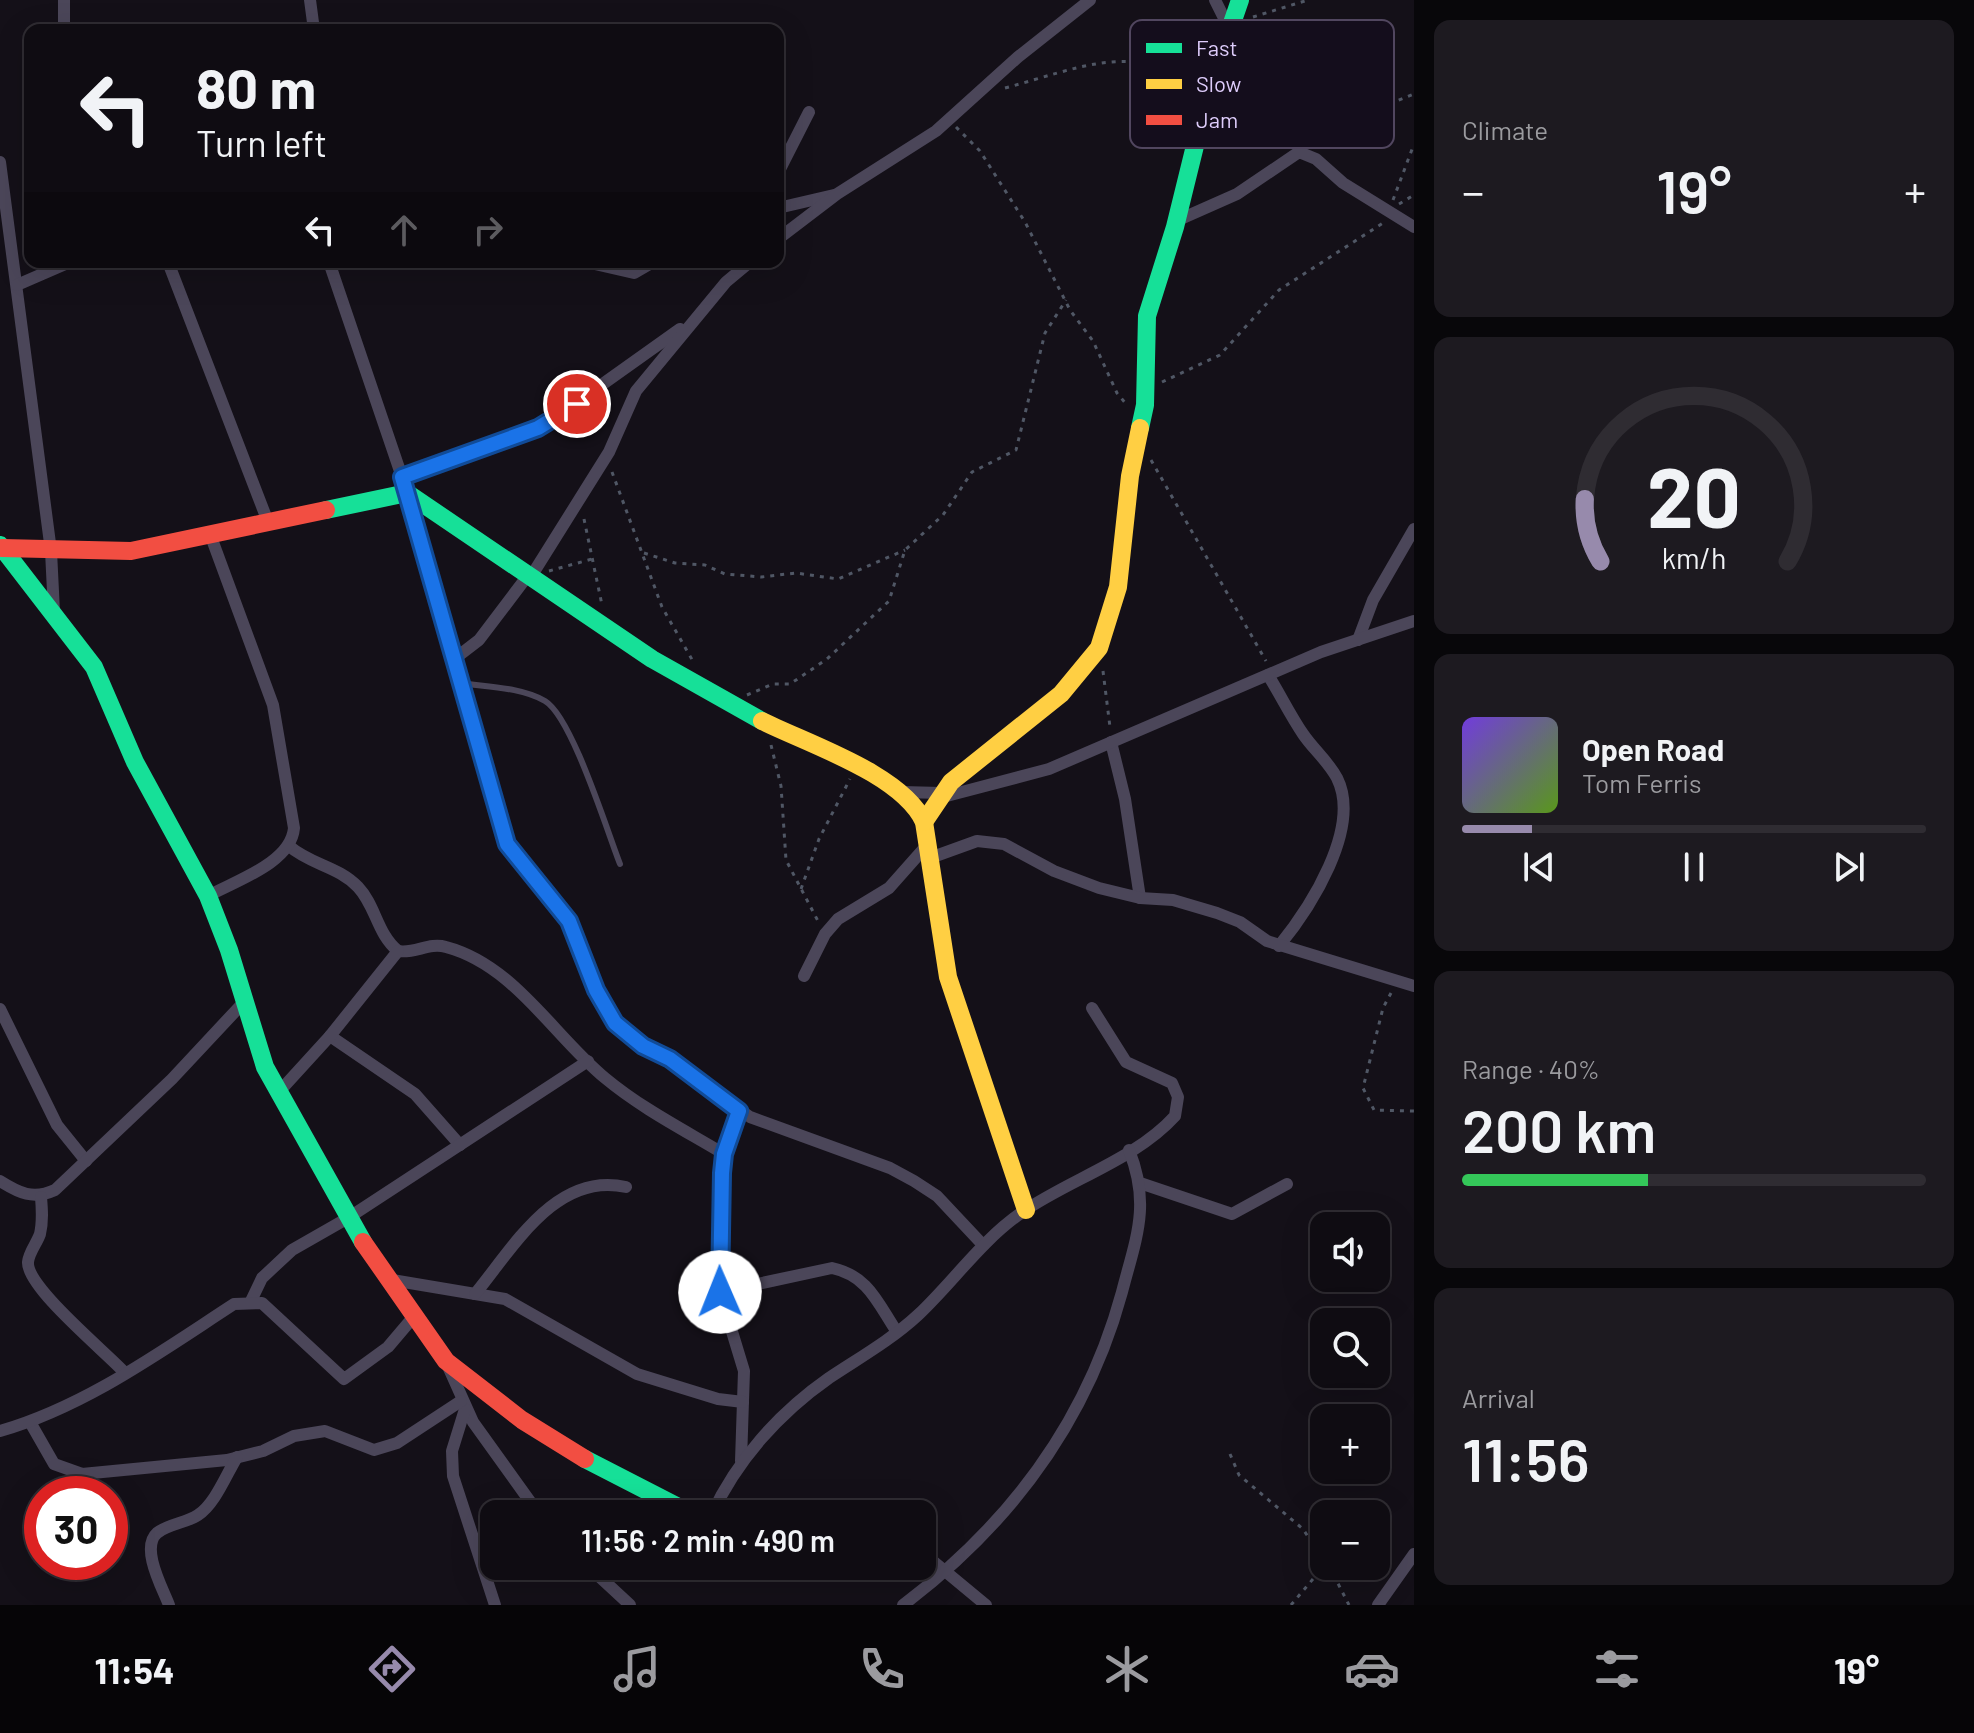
<!DOCTYPE html>
<meta charset="utf-8">
<style>
body{margin:0;font-family:Barlow,sans-serif;background:#1d1a20;color:#f1f3f6;height:100vh;display:flex;flex-direction:column;font-size:30px;white-space:nowrap}
*{box-sizing:border-box;margin:0}
p{font-size:26px;color:#9b9b9f}
.icon{flex:none;width:44px;height:44px;fill:none;stroke:currentColor;stroke-width:2;stroke-linecap:round;stroke-linejoin:round}
.map{position:relative;flex:1;overflow:hidden}
.sheet{display:flex;flex-direction:column;gap:20px;padding:20px;background:#08070a;width:560px}
.sheet>*{flex:none}
.banner{position:absolute;left:24px;top:24px;width:760px;height:244px;border-radius:16px;box-shadow:0 8px 32px #0002,0 0 0 2px #2f2c32;background:#0f0c12;color:#f1f3f6;overflow:hidden}
.controls{position:absolute;left:1310px;top:1212px;display:grid;gap:16px}
.controls a{display:grid;place-items:center;width:80px;height:80px;border-radius:16px;background:#0f0c12;box-shadow:0 8px 32px #0002,0 0 0 2px #2f2c32;font-size:40px}
.speed{position:absolute;left:24px;top:1476px;display:flex;gap:16px;font-size:40px;font-weight:700;text-align:center}
.speed>*{display:grid;place-content:center;width:104px;height:104px;border-radius:50%;background:#0f0c12;box-shadow:0 8px 32px #0002,0 0 0 2px #2f2c32;line-height:1}
.speed .limit{border:12px solid #d22;background:#fff;color:#111}
.pin{position:absolute;display:grid;place-items:center;width:68px;height:68px;color:#fff;margin:-34px;border:4px solid #fff;border-radius:50%;box-shadow:0 2px 8px #0007}
.me{position:absolute;width:88px;margin:-44px;rotate:359deg;stroke-linejoin:round;filter:drop-shadow(0 0 6px #0008)}
.turn{display:flex;align-items:center;gap:28px;height:168px;padding:0 40px;font-size:36px}
.turn .icon{width:104px;height:104px;stroke-width:2.5}
.turn b{display:block;font-size:56px;line-height:68px}
.lanes{display:flex;align-items:center;height:76px;padding:0 40px;background:#0003;justify-content:center;gap:40px;direction:ltr}
.lanes .off{opacity:.35}
.big{font-size:60px;font-weight:600;line-height:1.1}
.sheet .card{flex:1;display:flex;flex-direction:column;justify-content:center;gap:12px;min-width:0;padding:0 28px;border-radius:16px;background:#1d1a20}
.sheet .dial{align-items:center;gap:0}
.dial svg{height:208px;overflow:visible;fill:none;stroke:#2f2c32;stroke-width:7;stroke-linecap:round;text-anchor:middle}
.dial text{fill:#f1f3f6;stroke:none}
.song{display:flex;align-items:center;gap:24px}
.cover{width:96px;height:96px;border-radius:12px;background:linear-gradient(135deg,hsl(260 70% 55%),hsl(90 70% 35%))}
.played{height:8px;border-radius:4px;background:linear-gradient(90deg,#978aac 15%,#2f2c32 15%)}
.keys{display:flex;justify-content:space-around;direction:ltr}
.heat{display:flex;justify-content:space-between;align-items:center;font-size:44px;direction:ltr}
.charge{height:12px;border-radius:6px;background:linear-gradient(90deg,#34c759 40%,#2f2c32 0)}
.trip{position:absolute;left:480px;top:1500px;width:456px;height:80px;border-radius:16px;background:#0f0c12;box-shadow:0 8px 32px #0002,0 0 0 2px #2f2c32;font-weight:600;line-height:80px;text-align:center}
.menu{display:flex;height:128px;justify-content:space-around;align-items:center;background:#060507;color:#9b9b9f}
.menu .icon{width:56px;height:56px}
.menu .on{color:#978aac}
.menu b{font-size:36px;color:#f1f3f6}
main{display:flex;flex:1;min-height:0}
.map>svg:first-child{display:block}
.lines{fill:none;stroke-linecap:round;stroke-linejoin:round}
.path{stroke:#505765;stroke-width:3;stroke-dasharray:4 6;stroke-linecap:butt}
.lane{stroke:#4b4659;stroke-width:6}
.street{stroke:#4b4659;stroke-width:12}
.fast{stroke:#16e098;stroke-width:18}
.slow{stroke:#ffcf43;stroke-width:18}
.jam{stroke:#f24e42;stroke-width:18}
.route-casing{stroke:#114b97;stroke-width:20}
.route{stroke:#1a73e8;stroke-width:14}
.key{fill:#140d1c;stroke:#51465f;stroke-width:2}
.key-label{font-size:22px;fill:#deccfb}
</style>
<main>
<div class="map">
<svg width="1414" height="1605" viewBox="0 0 1414 1605">
<rect width="100%" height="100%" fill="#141018"/>
<g class="lines">
<g class="path">
<path d="M 1253,17 L 1308,0"/>
<path d="M 1005,88 C 1083,67 1119,46 1198,78"/>
<path d="M 956,127 L 980,151 L 1025,222 L 1070,310 L 1093,341 L 1117,393 L 1127,405"/>
<path d="M 1323,146 L 1352,119 L 1414,94"/>
<path d="M 1393,200 L 1414,144"/>
<path d="M 1399,204 L 1414,195"/>
<path d="M 1162,382 L 1220,355 L 1279,290 L 1383,223"/>
<path d="M 1151,460 L 1266,661"/>
<path d="M 612,472 L 662,607 L 694,663"/>
<path d="M 584,519 L 602,605"/>
<path d="M 644,553 L 675,563 L 705,565 L 725,574 L 761,577 L 796,573 L 838,579 L 905,550"/>
<path d="M 549,571 L 592,559"/>
<path d="M 1103,671 L 1110,727"/>
<path d="M 747,695 L 773,684 L 790,684 L 799,678 L 827,659 L 889,601 L 905,550 L 943,515 L 972,472 L 1016,450 L 1045,333 L 1066,300"/>
<path d="M 771,745 L 781,786 L 786,860 L 819,923"/>
<path d="M 801,889 L 819,839 L 850,779"/>
<path d="M 1391,993 L 1383,1008 L 1363,1088 L 1374,1110 L 1414,1111"/>
<path d="M 1230,1454 L 1239,1475 L 1303,1529 L 1324,1561"/>
<path d="M 1329,1566 L 1349,1605"/>
<path d="M 1291,1605 L 1324,1566"/>
</g>
<path class="lane" d="M 460,683 C 486,687 521,687 545,701 C 572,717 607,831 620,864"/>
<g class="street">
<path d="M 310,0 L 314,30"/>
<path d="M 1215,0 L 1230,30"/>
<path d="M 64,30 L 64,0"/>
<path d="M 0,162 L 51,551 L 54,612"/>
<path d="M 778,173 L 809,112"/>
<path d="M 778,208 L 834,195"/>
<path d="M 1176,221 L 1237,194 L 1299,152 L 1316,159 L 1343,183 L 1414,227"/>
<path d="M 778,239 L 837,194 L 936,131 L 1018,57 L 1090,0"/>
<path d="M 168,262 L 268,522"/>
<path d="M 329,262 L 402,477 L 507,844 L 526,871 L 569,921 L 606,1010 L 629,1035 L 670,1059 L 750,1117 L 890,1168 L 914,1181 L 937,1196 L 983,1245"/>
<path d="M 586,262 L 634,273 L 653,262"/>
<path d="M 17,285 L 70,262"/>
<path d="M 402,477 L 548,423 L 680,329"/>
<path d="M 532,575 L 609,452 L 636,391 L 726,282 L 750,262"/>
<path d="M 1358,640 L 1373,600 L 1414,529"/>
<path d="M 453,660 L 479,640 L 529,574"/>
<path d="M 1268,675 C 1280,694 1290,715 1303,734 C 1313,749 1328,761 1337,778 C 1362,828 1310,908 1279,946"/>
<path d="M 1111,742 L 1125,799 L 1140,898"/>
<path d="M 901,792 L 942,793"/>
<path d="M 939,798 L 1049,769 L 1321,652 L 1414,621"/>
<path d="M 289,846 C 311,865 338,866 358,887 C 376,906 377,934 398,951 C 415,954 429,942 446,947 C 514,965 553,1035 605,1078 C 641,1108 684,1130 724,1154"/>
<path d="M 930,858 L 977,841 L 1004,844 L 1054,871 L 1099,888 L 1140,898 L 1173,900 L 1217,913 L 1240,922 L 1267,941 L 1414,986"/>
<path d="M 208,896 C 235,881 291,863 294,828 L 273,705 L 210,534"/>
<path d="M 804,976 L 825,934 L 838,919 L 889,888 L 928,844"/>
<path d="M 0,1009 L 57,1125 L 86,1161"/>
<path d="M 330,1036 L 415,1094 L 460,1145"/>
<path d="M 278,1093 L 330,1036 L 398,951"/>
<path d="M 739,1111 L 724,1154 L 720,1254 L 720,1292 L 744,1371 L 741,1461"/>
<path d="M 0,1181 C 19,1193 33,1200 55,1190 L 172,1079 L 243,1003"/>
<path d="M 1140,1183 L 1232,1214 L 1287,1184"/>
<path d="M 41,1197 C 42,1209 43,1221 40,1234 C 37,1243 29,1252 28,1262 C 26,1287 107,1353 125,1373"/>
<path d="M 392,1280 L 505,1299 L 637,1374 L 718,1399 L 743,1402"/>
<path d="M 720,1292 L 832,1268 C 869,1276 878,1304 897,1332"/>
<path d="M 475,1294 C 513,1248 556,1171 626,1187"/>
<path d="M 251,1301 L 262,1278 L 292,1250 L 348,1218 L 588,1061"/>
<path d="M 447,1364 L 473,1422 L 539,1514"/>
<path d="M 465,1409 L 452,1451 L 453,1476 L 495,1605"/>
<path d="M 30,1422 L 54,1464 L 82,1474 L 227,1460 L 263,1451 L 294,1436 L 325,1431 L 374,1450 L 397,1443 L 461,1401"/>
<path d="M 0,1431 C 86,1406 160,1352 234,1304 L 262,1303 L 344,1379 L 388,1347 L 416,1314"/>
<path d="M 712,1514 C 737,1460 779,1413 829,1378 C 859,1358 891,1340 918,1315 C 953,1282 981,1241 1021,1213 C 1070,1179 1135,1160 1175,1116 L 1178,1097 L 1172,1083 L 1126,1062 L 1092,1008"/>
<path d="M 922,1552 L 986,1605"/>
<path d="M 588,1566 L 630,1605"/>
<path d="M 169,1605 C 163,1589 140,1548 157,1533 C 168,1524 186,1523 198,1515 C 215,1504 226,1475 237,1457"/>
<path d="M 903,1605 C 1009,1525 1087,1421 1122,1292 C 1136,1238 1151,1205 1129,1150"/>
<path d="M 1378,1605 L 1414,1554"/>
</g>
<g class="fast">
<path d="M 1140,428 L 1145,405 L 1147,316 L 1175,227 L 1208,93 L 1240,0"/>
<path d="M 326,510 L 407,493 L 652,659 L 762,721"/>
<path d="M 0,545 L 94,667 L 135,762 L 208,896 L 229,950 L 265,1067 L 363,1242"/>
<path d="M 585,1459 L 692,1514"/>
</g>
<g class="slow">
<path d="M 762,721 C 808,744 902,774 924,822 L 948,977 L 1026,1210"/>
<path d="M 924,822 L 951,782 L 1061,694 L 1099,648 L 1118,587 L 1130,476 L 1140,428"/>
</g>
<g class="jam">
<path d="M 2,548 L 131,551 L 326,510"/>
<path d="M 363,1242 L 446,1361 L 522,1420 L 585,1459"/>
</g>
</g>
<g class="lines">
<g class="route-casing">
<path id="route" d="M 577,404 L 538,428 L 402,477 L 507,844 L 569,921 L 596,990 L 615,1023 L 643,1046 L 670,1059 L 739,1111 L 724,1154 L 722,1173 L 720,1292"/>
</g>
<use href="#route" class="route"/>
</g>
<rect x="1130" y="20" width="264" height="128" rx="12" class="key"/>
<rect x="1146" y="43" width="36" height="10" fill="#16e098"/>
<rect x="1146" y="79" width="36" height="10" fill="#ffcf43"/>
<rect x="1146" y="115" width="36" height="10" fill="#f24e42"/>
<g class="key-label">
<text x="1196" y="56">Fast</text>
<text x="1196" y="92">Slow</text>
<text x="1196" y="128">Jam</text>
</g>
</svg>
<div class="controls">
<a><svg class="icon" aria-label="sound" viewBox="0 0 24 24"><path d="M4 9h4l5-4v14l-5-4H4zM17 9q2 3 0 6"/></svg></a>
<a><svg class="icon" aria-label="search" viewBox="0 0 24 24"><circle cx="10" cy="10" r="6"/><path d="M15 15l6 6"/></svg></a>
<a>+</a>
<a>−</a>
</div>
<div class="speed"><div class="limit">30</div></div>
<div class="pin" style="left:577px;top:404px;background:#d93025"><svg class="icon" aria-label="arrive" viewBox="0 0 24 24"><path d="M6 21V4h12l-3 4 3 4H6"/></svg></div>
<svg class="me" style="left:720px;top:1292px" viewBox="-20 -20 40 40"><circle r="19" fill="#fff"/><path d="M0-13L10 11 0 6-10 11z" fill="#1a73e8"/></svg>
<div class="trip">11:56 · 2 min · 490 m</div>
<div class="banner">
<div class="turn"><svg class="icon" aria-label="left" viewBox="0 0 24 24"><path d="M17 20v-9H6M10 6l-5 5 5 5"/></svg><div><b>80 m</b>Turn left</div></div>
<div class="lanes"><svg class="icon" aria-label="left" viewBox="0 0 24 24"><path d="M17 20v-9H6M10 6l-5 5 5 5"/></svg><svg class="icon off" aria-label="ahead" viewBox="0 0 24 24"><path d="M12 20V5M6 11l6-6 6 6"/></svg><svg class="icon off" aria-label="right" viewBox="0 0 24 24"><path d="M7 20v-9h11M14 6l5 5-5 5"/></svg></div>
</div>
</div>
<section class="sheet">
<div class="card"><p>Climate</p>
<div class="heat"><a>−</a><b class="big">19°</b><a>+</a></div>
</div>
<div class="card dial"><svg viewBox="0 0 100 80">
<path d="M14 69A42 42 0 1 1 86 69"/>
<path d="M14 69A42 42 0 0 1 8 45" stroke="#978aac"/>
<text x="50" y="56" font-size="32" font-weight="700">20</text>
<text x="50" y="72" font-size="11">km/h</text>
</svg></div>
<div class="card">
<div class="song"><i class="cover"></i><div><b>Open Road</b><p>Tom Ferris</p></div></div>
<div class="played"></div>
<div class="keys"><svg class="icon" aria-label="previous" viewBox="0 0 24 24"><path d="M18 5L8 12l10 7zM5 5v14"/></svg><svg class="icon" aria-label="pause" viewBox="0 0 24 24"><path d="M8 5v14M16 5v14"/></svg><svg class="icon" aria-label="next" viewBox="0 0 24 24"><path d="M6 5l10 7-10 7zM19 5v14"/></svg></div>
</div>
<div class="card"><p>Range · 40%</p><b class="big">200 km</b><div class="charge"></div></div>
<div class="card"><p>Arrival</p><b class="big">11:56</b></div>
</section>
</main>
<nav class="menu">
<b>11:54</b>
<svg class="icon on" aria-label="directions" viewBox="0 0 24 24"><path d="M12 3l9 9-9 9-9-9zM9 14v-3h6M13 9l2 2-2 2"/></svg>
<svg class="icon" aria-label="music" viewBox="0 0 24 24"><path d="M9 18V5l10-2v13"/><circle cx="6" cy="18" r="3"/><circle cx="16" cy="16" r="3"/></svg>
<svg class="icon" aria-label="phone" viewBox="0 0 24 24"><path d="M5 4h4l2 5-3 2q2 4 5 5l2-3 5 2v4C11 20 4 13 5 4z"/></svg>
<svg class="icon" aria-label="climate" viewBox="0 0 24 24"><path d="M12 3v18M4 7l16 10M4 17L20 7"/></svg>
<svg class="icon" aria-label="car" viewBox="0 0 24 24"><path d="M5 17H2v-5l4-1 3-4h7l3 4 3 1v5h-3M9 17h6M6 11h13"/><circle cx="7" cy="17" r="2"/><circle cx="17" cy="17" r="2"/></svg>
<svg class="icon" aria-label="filters" viewBox="0 0 24 24"><path d="M4 7h16M4 17h16"/><circle cx="9" cy="7" r="2"/><circle cx="15" cy="17" r="2"/></svg>
<b>19°</b>
</nav>
